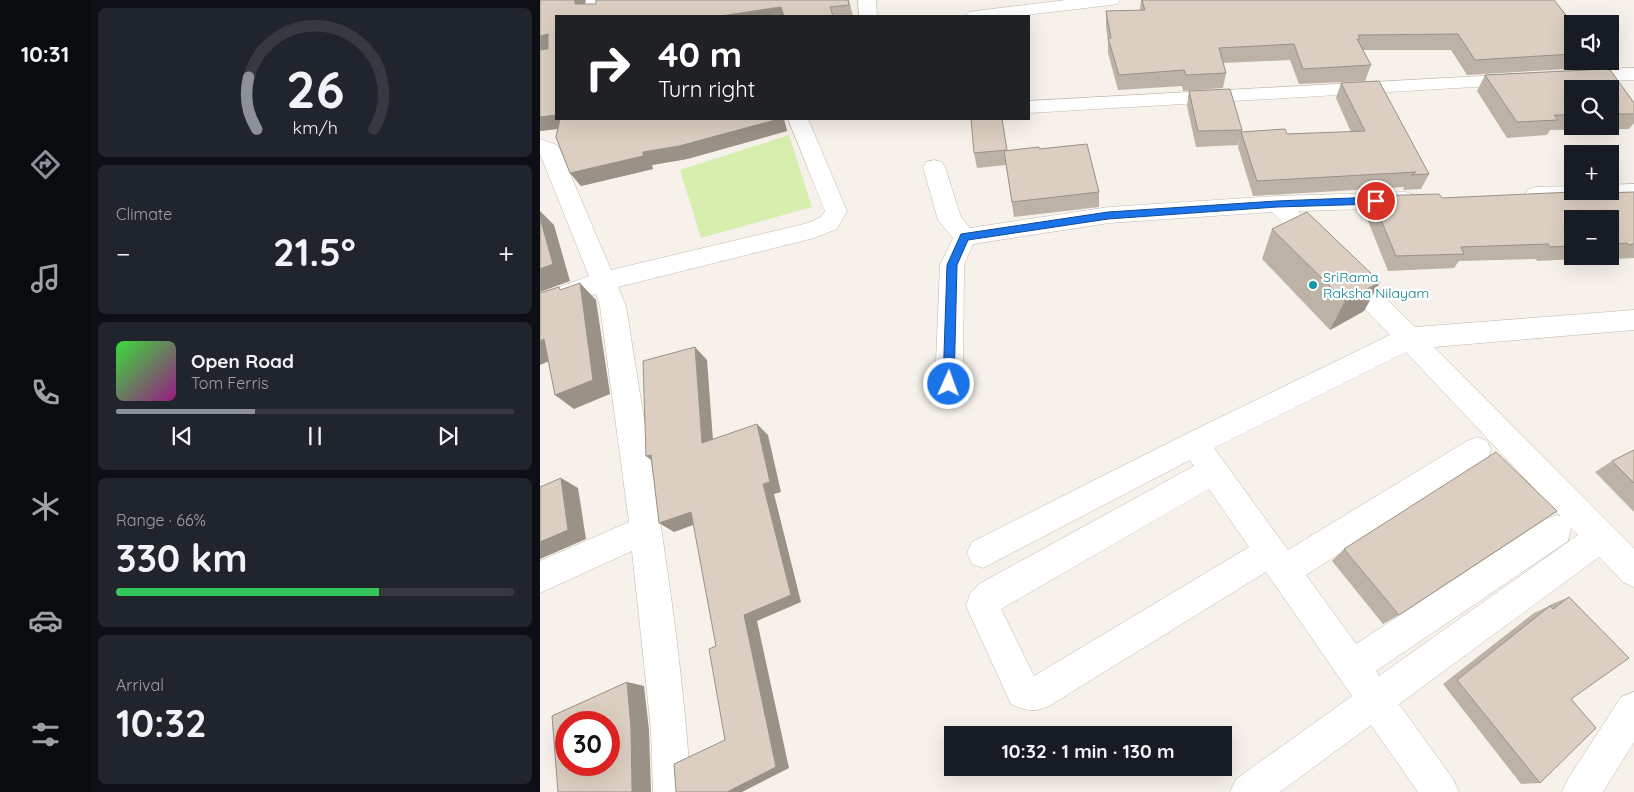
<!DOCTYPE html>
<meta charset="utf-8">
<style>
body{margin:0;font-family:Quicksand,sans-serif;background:#20242c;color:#f1f3f6;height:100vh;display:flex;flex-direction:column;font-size:19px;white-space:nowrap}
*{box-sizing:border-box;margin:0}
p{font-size:16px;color:#9ea1a6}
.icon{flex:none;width:28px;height:28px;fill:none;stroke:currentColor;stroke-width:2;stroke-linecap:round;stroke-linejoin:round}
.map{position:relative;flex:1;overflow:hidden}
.panel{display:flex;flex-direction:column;gap:8px;padding:8px;background:#0d0f14;width:450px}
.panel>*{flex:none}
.guide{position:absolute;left:15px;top:15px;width:475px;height:105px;border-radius:0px;box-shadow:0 5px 20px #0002;background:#202124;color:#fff;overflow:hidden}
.buttons{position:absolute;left:1024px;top:15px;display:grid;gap:10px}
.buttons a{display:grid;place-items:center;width:55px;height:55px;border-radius:0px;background:#171b24;box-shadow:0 5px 20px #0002;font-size:25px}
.speed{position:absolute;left:15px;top:711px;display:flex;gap:10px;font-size:25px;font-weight:700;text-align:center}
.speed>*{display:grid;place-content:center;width:65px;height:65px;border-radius:50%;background:#171b24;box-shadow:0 5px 20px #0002;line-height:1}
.speed .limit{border:8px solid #d22;background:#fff;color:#111}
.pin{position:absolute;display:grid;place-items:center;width:42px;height:42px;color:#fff;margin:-21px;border:2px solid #fff;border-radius:50%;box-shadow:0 1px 5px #0007}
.me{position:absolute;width:55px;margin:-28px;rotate:2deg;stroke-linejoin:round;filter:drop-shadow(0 0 4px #0008)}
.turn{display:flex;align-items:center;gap:18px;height:105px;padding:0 20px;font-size:22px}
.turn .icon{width:65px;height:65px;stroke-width:2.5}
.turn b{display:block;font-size:35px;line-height:42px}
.big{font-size:38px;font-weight:800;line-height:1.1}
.panel .widget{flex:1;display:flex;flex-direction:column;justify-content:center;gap:8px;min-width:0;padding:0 18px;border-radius:8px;background:#20242c}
.panel .dial{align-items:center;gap:0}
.dial svg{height:130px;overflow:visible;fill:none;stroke:#363941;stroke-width:7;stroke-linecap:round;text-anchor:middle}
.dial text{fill:#f1f3f6;stroke:none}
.song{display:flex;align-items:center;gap:15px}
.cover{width:60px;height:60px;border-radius:8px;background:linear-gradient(135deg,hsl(120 70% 55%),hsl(310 70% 35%))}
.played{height:5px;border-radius:2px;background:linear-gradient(90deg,#8c9099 35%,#363941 35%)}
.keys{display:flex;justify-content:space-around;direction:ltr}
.heat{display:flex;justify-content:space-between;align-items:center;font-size:28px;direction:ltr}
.charge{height:8px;border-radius:4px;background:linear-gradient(90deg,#34c759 66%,#363941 0)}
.trip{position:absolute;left:404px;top:726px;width:288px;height:50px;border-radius:0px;background:#171b24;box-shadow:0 5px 20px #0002;font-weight:800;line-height:50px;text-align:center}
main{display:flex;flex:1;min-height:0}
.menu{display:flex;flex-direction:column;width:90px;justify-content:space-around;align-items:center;background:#090b0e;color:#9ea1a6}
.menu .icon{width:35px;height:35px}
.menu .active{color:#8c9099}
.menu b{font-size:22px;color:#f1f3f6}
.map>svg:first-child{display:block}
.green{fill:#d7eeaf}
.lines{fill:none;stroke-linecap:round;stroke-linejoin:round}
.street-casing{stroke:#c3b8ab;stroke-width:1}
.street{fill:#fff;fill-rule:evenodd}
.wall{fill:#bdb2a6;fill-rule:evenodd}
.shaded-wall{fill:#9a9187}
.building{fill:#dccfc1;stroke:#9a9187;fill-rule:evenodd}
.route{fill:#1a73e8;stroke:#114b97}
.culture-dot{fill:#0f9aa8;stroke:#fff;stroke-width:2}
.labels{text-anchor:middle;stroke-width:4.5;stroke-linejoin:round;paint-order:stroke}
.culture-label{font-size:14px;fill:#0d838f;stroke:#fff;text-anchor:start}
</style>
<main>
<nav class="menu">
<b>10:31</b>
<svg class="icon active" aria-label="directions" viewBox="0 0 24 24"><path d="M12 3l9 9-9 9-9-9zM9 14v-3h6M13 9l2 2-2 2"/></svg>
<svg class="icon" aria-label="music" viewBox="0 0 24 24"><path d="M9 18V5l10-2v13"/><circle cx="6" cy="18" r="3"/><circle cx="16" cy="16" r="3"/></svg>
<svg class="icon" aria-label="phone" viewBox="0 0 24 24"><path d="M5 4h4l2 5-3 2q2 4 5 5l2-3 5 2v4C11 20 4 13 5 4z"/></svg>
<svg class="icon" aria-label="climate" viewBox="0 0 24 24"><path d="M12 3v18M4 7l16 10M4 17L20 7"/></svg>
<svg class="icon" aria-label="car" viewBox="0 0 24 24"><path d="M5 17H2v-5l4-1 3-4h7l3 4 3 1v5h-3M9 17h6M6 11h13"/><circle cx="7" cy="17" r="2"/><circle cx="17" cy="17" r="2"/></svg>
<svg class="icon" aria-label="filters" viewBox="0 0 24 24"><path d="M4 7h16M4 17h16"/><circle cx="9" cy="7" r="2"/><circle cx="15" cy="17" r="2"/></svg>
</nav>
<section class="panel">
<div class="widget dial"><svg viewBox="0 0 100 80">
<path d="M14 69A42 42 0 1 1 86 69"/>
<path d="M14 69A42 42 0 0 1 9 37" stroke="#8c9099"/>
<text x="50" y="56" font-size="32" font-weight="700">26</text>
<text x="50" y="72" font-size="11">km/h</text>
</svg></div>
<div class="widget"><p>Climate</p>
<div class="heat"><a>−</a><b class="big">21.5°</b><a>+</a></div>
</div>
<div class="widget">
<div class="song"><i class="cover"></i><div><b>Open Road</b><p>Tom Ferris</p></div></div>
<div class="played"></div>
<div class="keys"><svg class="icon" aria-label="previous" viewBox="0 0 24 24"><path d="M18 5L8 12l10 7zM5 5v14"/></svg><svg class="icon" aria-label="pause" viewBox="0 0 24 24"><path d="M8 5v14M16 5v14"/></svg><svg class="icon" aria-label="next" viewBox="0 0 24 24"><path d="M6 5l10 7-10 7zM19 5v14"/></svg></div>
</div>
<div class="widget"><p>Range · 66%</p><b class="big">330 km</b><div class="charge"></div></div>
<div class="widget"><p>Arrival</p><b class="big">10:32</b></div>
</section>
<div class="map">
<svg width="1094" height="792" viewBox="0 0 1094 792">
<rect width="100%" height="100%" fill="#f6f1ea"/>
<path class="green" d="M 249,135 L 272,207 L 161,238 L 140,170 Z"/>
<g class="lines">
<g class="street-casing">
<g id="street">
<path d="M 46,0 L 64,0 L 63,16 L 45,16 Z"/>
<path d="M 318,0 L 336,0 L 337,16 L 319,16 Z"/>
<path d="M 526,0 L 580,0 L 577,4 L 571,5 L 478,16 L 426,16 L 429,12 L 435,11 Z"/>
<path d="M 1094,68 L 1094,80 L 1036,82 L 1029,80 L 1026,76 L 1029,72 L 1036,70 Z"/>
<path d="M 978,74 L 985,76 L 988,80 L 985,84 L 489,113 L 489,101 Z"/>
<path d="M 248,119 L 268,119 L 307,211 L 297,229 L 274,238 L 78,287 L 86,306 C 111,467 141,629 151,792 L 113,792 L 111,730 L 92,551 L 0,593 L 0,561 L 89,522 L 60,306 L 56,294 L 0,314 L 0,294 L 49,276 L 0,154 L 0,139 L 17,145 L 20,150 L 71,270 L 268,223 L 281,217 L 285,211 Z"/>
<path d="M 394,160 L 402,162 L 405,167 L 421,217 L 430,228 L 569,207 L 737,196 L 865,192 L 873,194 L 876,200 L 873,206 L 865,208 L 758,211 L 875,327 L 1094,310 L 1094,330 L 894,347 L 1094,548 L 1094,587 L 1083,582 L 1059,557 L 859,704 L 913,779 L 919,792 L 878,792 L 831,725 L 740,792 L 690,792 L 696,779 L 812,696 L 726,572 L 509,706 C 493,713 487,711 471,704 L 426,606 L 430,594 L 439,584 L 654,466 L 650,460 L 443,568 L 432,564 L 427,553 L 432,542 L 644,435 L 850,335 L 732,212 L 569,223 L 433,244 L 424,265 L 423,385 L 419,393 L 409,397 L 399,393 L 395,385 L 400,265 L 413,238 L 398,220 L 383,167 L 386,162 ZM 866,352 L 1021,517 L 1017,515 L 1006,519 L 816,644 L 766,575 L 947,459 L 951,450 L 947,441 L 937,437 L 927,441 L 748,550 L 674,448 ZM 669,489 L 709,547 L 494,676 L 461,609 L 463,608 ZM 1031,528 L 1038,535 L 839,676 L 836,671 L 1028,541 Z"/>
<path d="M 1094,184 L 1094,200 L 996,203 L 988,201 L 985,195 L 988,189 L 996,187 L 1032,186 L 1032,191 L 1070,191 L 1070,185 Z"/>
<path d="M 1094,692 L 1094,742 L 1063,792 L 1022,792 L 1028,779 L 1081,697 Z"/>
</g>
</g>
<use href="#street" class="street"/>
</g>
<g class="wall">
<path d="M 0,0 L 45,0 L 44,4 L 56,4 L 56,0 L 309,0 L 313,16 L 16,16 L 16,119 L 244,119 L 247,131 L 147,159 L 112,165 L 113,169 L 41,186 L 30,173 L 18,129 L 0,131 Z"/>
<path d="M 601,0 L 1014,0 L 1033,24 L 1032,61 L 1050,61 L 1045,68 L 927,75 L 911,50 L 823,50 L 831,65 L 825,81 L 759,84 L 750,60 L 683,63 L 686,73 L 683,88 L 643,91 L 642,86 L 578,90 L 568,53 L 568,41 L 566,27 L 566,11 L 600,10 Z"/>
<path d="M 1067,69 L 1071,71 L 1094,103 L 1094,123 L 1089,129 L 1010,130 L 1007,135 L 967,138 L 937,91 L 945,75 ZM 1032,89 L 1070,89 L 1070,126 L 1032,126 Z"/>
<path d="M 801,83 L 889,174 L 881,189 L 863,190 L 864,187 L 713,196 L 698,147 L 701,132 L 747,134 L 811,132 L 796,98 Z"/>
<path d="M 649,91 L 702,130 L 698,145 L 656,147 L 647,106 Z"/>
<path d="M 462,119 L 467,151 L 499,149 L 559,192 L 559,207 L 474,217 L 466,165 L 437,168 L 434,153 Z"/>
<path d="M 1094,192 L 1094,258 L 1074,259 L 1073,257 L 997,261 L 996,259 L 919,261 L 914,268 L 848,271 L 824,211 L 831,196 L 902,198 ZM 1032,219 L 1070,219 L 1070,256 L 1032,256 Z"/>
<path d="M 732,229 L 840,282 L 824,311 L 790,330 L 722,259 Z"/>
<path d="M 1094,450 L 1094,512 L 1055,472 L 1072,461 Z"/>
<path d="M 804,549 L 859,615 L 843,624 L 792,561 Z"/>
<path d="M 1029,597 L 1000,783 L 981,784 L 903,684 L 994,613 L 1005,608 L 1012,604 Z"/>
</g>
<g class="shaded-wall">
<path d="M 35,0 L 45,0 L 44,16 L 35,4 Z"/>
<path d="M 241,7 L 245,16 L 180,16 Z"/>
<path d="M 8,34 L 16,46 L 0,51 L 0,36 Z"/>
<path d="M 16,115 L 16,119 L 24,119 L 31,127 L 0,131 L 0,117 Z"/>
<path d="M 239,119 L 244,119 L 247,131 L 147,159 L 112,165 L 113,169 L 41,186 L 30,173 L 103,152 Z"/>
<path d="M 0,211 L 14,225 L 30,281 L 0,292 Z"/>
<path d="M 840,282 L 824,311 L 790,330 L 805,301 Z"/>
<path d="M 40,283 L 56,300 L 70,394 L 34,409 L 15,395 Z"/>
<path d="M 4,339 L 23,355 L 0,365 L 0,341 Z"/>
<path d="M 155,347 L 167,360 L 174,454 L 162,443 Z"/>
<path d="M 217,424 L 228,435 L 241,492 L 234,494 L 261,602 L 217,621 L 249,768 L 202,792 L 187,792 L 204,615 L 223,484 Z"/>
<path d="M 111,455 L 120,467 L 106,456 Z"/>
<path d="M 21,478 L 38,488 L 46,539 L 0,559 L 0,542 Z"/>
<path d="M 151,512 L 164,521 L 134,532 L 119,523 Z"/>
<path d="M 87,682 L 104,686 L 109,730 L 111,792 L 92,792 Z"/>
</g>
<g class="building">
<path d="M 0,0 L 35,0 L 35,4 L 56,4 L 56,0 L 308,0 L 309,5 L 290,7 L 293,16 L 244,16 L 241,7 L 180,16 L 16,16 L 16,115 L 0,117 L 0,50 L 8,49 L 8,34 L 0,36 Z"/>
<path d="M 602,0 L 1014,0 L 1033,24 L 1032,54 L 935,60 L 918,34 L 818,35 L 820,39 L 817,39 L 831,65 L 763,69 L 754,44 L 679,48 L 686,73 L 646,75 L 644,70 L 579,75 L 568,38 L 571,38 L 566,11 L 605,10 Z"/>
<path d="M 1067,69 L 1071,71 L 1094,103 L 1094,114 L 1070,114 L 1070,89 L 1032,89 L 1032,115 L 1014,115 L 1018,120 L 977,122 L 945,75 Z"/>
<path d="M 839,81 L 889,174 L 871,175 L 876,172 L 717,181 L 701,132 L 745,129 L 747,134 L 825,131 L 801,83 Z"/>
<path d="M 690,89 L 702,130 L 658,131 L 649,91 Z"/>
<path d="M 20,119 L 239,119 L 139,146 L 103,152 L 103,156 L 30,173 L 16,137 Z"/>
<path d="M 431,119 L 462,119 L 467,150 L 434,153 Z"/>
<path d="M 547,144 L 559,192 L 472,202 L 464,151 L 499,147 L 499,149 Z"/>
<path d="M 1032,192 L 1033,194 L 1094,192 L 1094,244 L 1088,245 L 1087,243 L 1070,244 L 1070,219 L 1032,219 L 1032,246 L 1010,247 L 1008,244 L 921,247 L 924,254 L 856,256 L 831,196 L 899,194 L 902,198 Z"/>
<path d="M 767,212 L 840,282 L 805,301 L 732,229 Z"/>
<path d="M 0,218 L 13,264 L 0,269 Z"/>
<path d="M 40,283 L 53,380 L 15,395 L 4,339 L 0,341 L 0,293 L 19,287 L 20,290 Z"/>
<path d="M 155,347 L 162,443 L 217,424 L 230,482 L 223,484 L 251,595 L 204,615 L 236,767 L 187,792 L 136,792 L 134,764 L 185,740 L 169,649 L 176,646 L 151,512 L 119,523 L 111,455 L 106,456 L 103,361 Z"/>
<path d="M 1094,450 L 1094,483 L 1072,461 Z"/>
<path d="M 956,452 L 1017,511 L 859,615 L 804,549 Z"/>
<path d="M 21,478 L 28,530 L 0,542 L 0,487 Z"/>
<path d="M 1029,597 L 1089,658 L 1031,699 L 1056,728 L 1000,783 L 917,680 L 1010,606 L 1013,609 Z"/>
<path d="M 87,682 L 91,728 L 92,792 L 18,792 L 12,716 ZM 26,722 L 69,722 L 69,765 L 26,765 Z"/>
</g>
<path class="route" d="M 836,197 L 841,201 L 836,204 L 737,207 L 568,219 L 428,240 L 417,265 L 414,384 L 413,388 L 405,388 L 403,384 L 407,265 L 421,234 L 568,212 L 737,201 Z"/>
<circle class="culture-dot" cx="773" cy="285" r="5"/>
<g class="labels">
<g class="culture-label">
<text x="783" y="282">SriRama<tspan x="783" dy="16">Raksha Nilayam</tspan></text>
</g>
</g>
</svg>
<div class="buttons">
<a><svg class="icon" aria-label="sound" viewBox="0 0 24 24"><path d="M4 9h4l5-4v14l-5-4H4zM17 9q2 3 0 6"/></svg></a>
<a><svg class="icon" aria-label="search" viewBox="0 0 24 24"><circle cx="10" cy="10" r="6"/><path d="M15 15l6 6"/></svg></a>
<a>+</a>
<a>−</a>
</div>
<div class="speed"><div class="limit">30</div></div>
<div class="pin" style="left:836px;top:201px;background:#d93025"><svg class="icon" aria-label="arrive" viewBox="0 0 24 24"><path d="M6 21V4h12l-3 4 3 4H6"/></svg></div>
<svg class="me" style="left:409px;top:384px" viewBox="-20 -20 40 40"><circle r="17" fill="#1a73e8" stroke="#fff" stroke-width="3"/><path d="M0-11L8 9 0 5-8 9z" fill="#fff"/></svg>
<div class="trip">10:32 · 1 min · 130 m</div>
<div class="guide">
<div class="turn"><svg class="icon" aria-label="right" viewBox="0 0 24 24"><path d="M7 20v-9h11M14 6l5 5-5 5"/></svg><div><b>40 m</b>Turn right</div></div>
</div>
</div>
</main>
